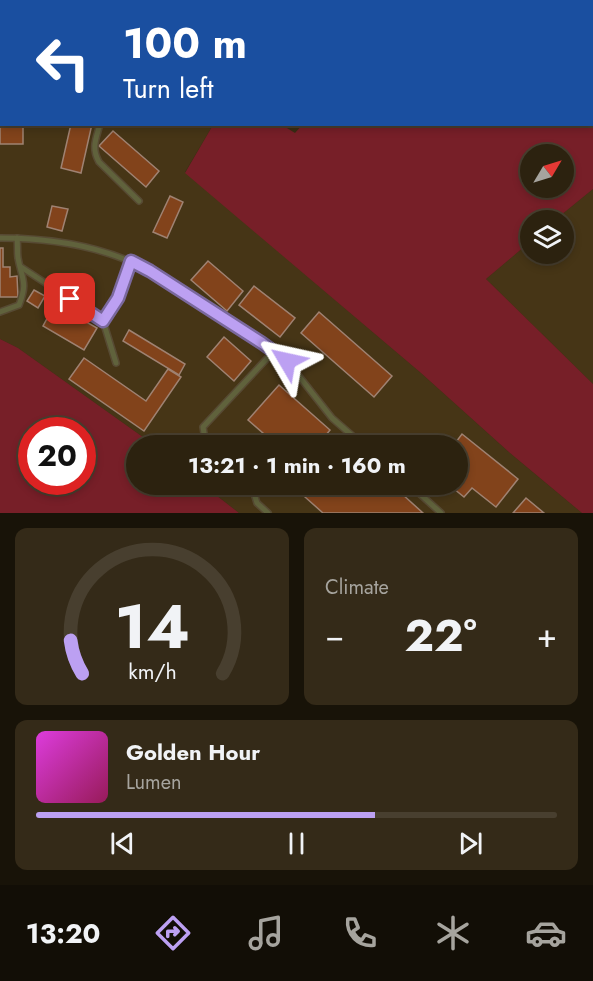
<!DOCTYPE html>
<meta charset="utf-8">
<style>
body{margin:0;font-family:Jost,sans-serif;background:#342a18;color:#f1f3f6;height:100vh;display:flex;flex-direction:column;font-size:22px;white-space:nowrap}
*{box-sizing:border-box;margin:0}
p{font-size:20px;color:#a6a49e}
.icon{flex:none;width:33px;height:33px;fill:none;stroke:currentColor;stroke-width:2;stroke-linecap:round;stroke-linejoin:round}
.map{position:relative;height:513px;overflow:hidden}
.panel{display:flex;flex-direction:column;gap:15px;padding:15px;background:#181308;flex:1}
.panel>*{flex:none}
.top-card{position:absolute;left:0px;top:0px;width:594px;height:126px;box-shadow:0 3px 9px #0003,0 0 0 2px #483f2f;background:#1a4fa0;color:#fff;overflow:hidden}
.needle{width:39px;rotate:52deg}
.controls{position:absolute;left:520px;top:144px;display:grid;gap:12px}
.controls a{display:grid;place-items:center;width:54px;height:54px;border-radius:50%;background:#2c220f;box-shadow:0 3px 9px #0003,0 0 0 2px #483f2f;font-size:30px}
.speed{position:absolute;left:18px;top:417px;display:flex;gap:12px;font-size:30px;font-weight:700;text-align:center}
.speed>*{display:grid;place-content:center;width:78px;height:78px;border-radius:50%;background:#2c220f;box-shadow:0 3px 9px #0003,0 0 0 2px #483f2f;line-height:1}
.speed .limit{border:9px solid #d22;background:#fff;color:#111}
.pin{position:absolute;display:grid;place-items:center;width:51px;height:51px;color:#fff;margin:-26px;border-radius:12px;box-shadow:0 3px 9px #0006}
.me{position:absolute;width:66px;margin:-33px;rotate:306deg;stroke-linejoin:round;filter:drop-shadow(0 0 4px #0008)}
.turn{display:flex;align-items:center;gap:21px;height:126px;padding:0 24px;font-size:27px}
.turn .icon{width:78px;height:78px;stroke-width:2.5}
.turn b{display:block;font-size:42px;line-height:51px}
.big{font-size:45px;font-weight:700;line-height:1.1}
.panel .card{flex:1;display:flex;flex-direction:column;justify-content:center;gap:9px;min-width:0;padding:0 21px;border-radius:12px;background:#342a18}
.panel .dial{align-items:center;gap:0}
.dial svg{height:156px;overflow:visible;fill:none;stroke:#483f2f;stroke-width:7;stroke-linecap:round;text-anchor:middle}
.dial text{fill:#f1f3f6;stroke:none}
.song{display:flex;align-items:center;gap:18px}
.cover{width:72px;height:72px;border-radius:9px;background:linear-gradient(135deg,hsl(300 70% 55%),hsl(330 70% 35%))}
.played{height:6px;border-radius:3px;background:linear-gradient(90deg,#bca0f2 65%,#483f2f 65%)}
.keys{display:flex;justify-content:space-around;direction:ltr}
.heat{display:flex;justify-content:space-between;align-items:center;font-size:33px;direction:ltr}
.panel .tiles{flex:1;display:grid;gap:15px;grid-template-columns:1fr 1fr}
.card:last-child{grid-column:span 2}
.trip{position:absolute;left:126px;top:435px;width:342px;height:60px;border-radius:30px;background:#2c220f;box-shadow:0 3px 9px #0003,0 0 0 2px #483f2f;font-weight:700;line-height:60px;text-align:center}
.tab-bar{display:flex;height:96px;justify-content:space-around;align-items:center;background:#120e06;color:#a6a49e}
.tab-bar .icon{width:42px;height:42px}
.tab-bar .active{color:#bca0f2}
.tab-bar b{font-size:27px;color:#f1f3f6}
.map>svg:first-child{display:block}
.built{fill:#463516}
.green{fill:#771f28;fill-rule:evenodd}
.building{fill:#82431b;stroke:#9f8272;stroke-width:1.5}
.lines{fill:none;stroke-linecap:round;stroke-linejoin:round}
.service-casing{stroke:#574a33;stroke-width:8}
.service{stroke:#60623c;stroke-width:5}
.route-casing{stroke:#7a689d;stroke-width:15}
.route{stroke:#bca0f2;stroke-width:10}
</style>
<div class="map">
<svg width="593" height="513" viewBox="0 0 593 513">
<rect width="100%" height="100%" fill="#3a2d14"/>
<g class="built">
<path d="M 0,0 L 385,0 L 2,2 L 2,124 L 213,125 L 185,172 L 421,373 L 510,453 L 582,513 L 239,513 L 203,485 L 458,484 L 458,446 L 154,445 L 18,348 L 0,339 Z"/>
<path d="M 593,189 L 593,384 L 486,279 L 531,241 L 531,254 L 564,254 L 564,220 L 555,220 Z"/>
</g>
<g class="green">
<path d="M 385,0 L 593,0 L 593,189 L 555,220 L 531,220 L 531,241 L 486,279 L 593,384 L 593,513 L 582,513 L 510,453 L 421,373 L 185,173 L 213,125 L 282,125 L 295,133 L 303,124 L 592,124 L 592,2 L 385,1 ZM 531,154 L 564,154 L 564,188 L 531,188 Z"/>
<path d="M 0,339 L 18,348 L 154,445 L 136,446 L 136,484 L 203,485 L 239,513 L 0,513 ZM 32,430 L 82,430 L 82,482 L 32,482 Z"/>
</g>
<g class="building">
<path d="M 0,58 L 2,124 L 23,124 L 23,144 L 0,144 Z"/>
<path d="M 71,124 L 92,124 L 81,173 L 61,168 Z"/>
<path d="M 113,131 L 159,171 L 146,187 L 99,146 Z"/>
<path d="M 170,196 L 183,202 L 167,238 L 153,232 Z"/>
<path d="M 52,206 L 68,209 L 62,231 L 47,227 Z"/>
<path d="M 0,248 L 3,248 L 3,267 L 10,267 L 10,277 L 17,276 L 18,297 L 0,297 Z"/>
<path d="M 208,261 L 243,291 L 227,311 L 191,280 Z"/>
<path d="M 254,286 L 295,318 L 280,337 L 239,305 Z"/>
<path d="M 34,290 L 45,296 L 38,308 L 27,301 Z"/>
<path d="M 55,304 L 97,328 L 84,350 L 43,326 Z"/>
<path d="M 319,312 L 392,376 L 374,397 L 301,333 Z"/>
<path d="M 129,330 L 185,364 L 179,375 L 123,341 Z"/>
<path d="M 224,337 L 251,361 L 234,381 L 207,357 Z"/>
<path d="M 84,358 L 146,401 L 168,369 L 181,377 L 144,431 L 69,379 Z"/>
<path d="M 279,385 L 330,430 L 317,446 L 278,446 L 248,420 Z"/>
<path d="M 462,434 L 518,479 L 496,507 L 472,488 L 464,497 L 448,484 L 458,484 L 458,446 L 453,446 Z"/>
<path d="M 317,484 L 391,484 L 423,513 L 323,513 L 305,497 Z"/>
<path d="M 526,498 L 544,513 L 513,513 Z"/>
</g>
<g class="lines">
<g class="service-casing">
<g id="service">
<path d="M 0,29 L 2,30"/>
<path d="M 100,124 C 96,139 91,148 99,162 L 139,201"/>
<path d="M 0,238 C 53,238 104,246 150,271 L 262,343 L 287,361 L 332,418 L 364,446"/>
<path d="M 21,267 L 103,321"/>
<path d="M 0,312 L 19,305 C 28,282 22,280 18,258 C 17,252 18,245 17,238"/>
<path d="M 116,363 L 103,321 L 118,298 L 131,261"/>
<path d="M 211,446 L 205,440 L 203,427 L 274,351"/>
<path d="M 251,484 L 257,503 L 268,513"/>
<path d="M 409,484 L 441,513"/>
</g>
</g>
<use href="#service" class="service"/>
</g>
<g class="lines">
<g class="route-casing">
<path id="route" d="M 70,299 L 103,321 L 118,298 L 131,261 L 150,271 L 262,343 L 287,361"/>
</g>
<use href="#route" class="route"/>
</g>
</svg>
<div class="controls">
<a><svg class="needle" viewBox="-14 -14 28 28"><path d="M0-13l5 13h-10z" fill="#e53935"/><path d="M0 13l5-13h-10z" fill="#a6a49e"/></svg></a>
<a><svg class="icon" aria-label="layers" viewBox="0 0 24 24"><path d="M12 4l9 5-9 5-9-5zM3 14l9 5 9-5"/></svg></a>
</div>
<div class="speed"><div class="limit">20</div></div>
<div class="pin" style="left:70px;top:299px;background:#d93025"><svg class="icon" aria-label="arrive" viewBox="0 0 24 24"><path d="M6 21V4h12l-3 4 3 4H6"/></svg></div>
<svg class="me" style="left:287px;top:361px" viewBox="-20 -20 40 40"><path d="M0-17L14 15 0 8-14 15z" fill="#bca0f2" stroke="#fff" stroke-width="4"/></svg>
<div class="trip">13:21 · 1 min · 160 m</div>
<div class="top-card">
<div class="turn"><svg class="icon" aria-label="left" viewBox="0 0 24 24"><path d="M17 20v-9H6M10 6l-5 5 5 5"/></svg><div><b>100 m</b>Turn left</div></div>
</div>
</div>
<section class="panel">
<div class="tiles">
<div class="card dial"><svg viewBox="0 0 100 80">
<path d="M14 69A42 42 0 1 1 86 69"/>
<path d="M14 69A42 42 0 0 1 8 52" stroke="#bca0f2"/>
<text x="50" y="56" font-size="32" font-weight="700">14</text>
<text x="50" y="72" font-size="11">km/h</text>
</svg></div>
<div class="card"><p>Climate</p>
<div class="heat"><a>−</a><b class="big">22°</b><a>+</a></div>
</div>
<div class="card">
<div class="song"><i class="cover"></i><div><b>Golden Hour</b><p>Lumen</p></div></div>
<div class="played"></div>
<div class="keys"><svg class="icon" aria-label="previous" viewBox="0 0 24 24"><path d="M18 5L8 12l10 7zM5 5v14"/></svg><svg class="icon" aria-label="pause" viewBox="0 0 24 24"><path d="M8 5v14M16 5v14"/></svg><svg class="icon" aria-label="next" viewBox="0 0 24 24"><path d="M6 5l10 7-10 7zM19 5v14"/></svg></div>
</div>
</div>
</section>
<nav class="tab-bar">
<b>13:20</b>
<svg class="icon active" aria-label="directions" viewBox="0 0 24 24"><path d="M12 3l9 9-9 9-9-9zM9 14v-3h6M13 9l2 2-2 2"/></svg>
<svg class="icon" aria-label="music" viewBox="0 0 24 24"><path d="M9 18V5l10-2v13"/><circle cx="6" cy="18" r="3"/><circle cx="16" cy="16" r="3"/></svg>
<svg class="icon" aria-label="phone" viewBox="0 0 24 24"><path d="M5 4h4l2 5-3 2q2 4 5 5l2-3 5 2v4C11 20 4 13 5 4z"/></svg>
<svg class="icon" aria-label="climate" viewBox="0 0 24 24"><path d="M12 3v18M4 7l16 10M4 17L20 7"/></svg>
<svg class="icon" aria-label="car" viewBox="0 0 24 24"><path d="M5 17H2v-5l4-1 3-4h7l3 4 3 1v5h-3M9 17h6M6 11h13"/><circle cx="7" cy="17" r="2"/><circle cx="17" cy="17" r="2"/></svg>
</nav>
